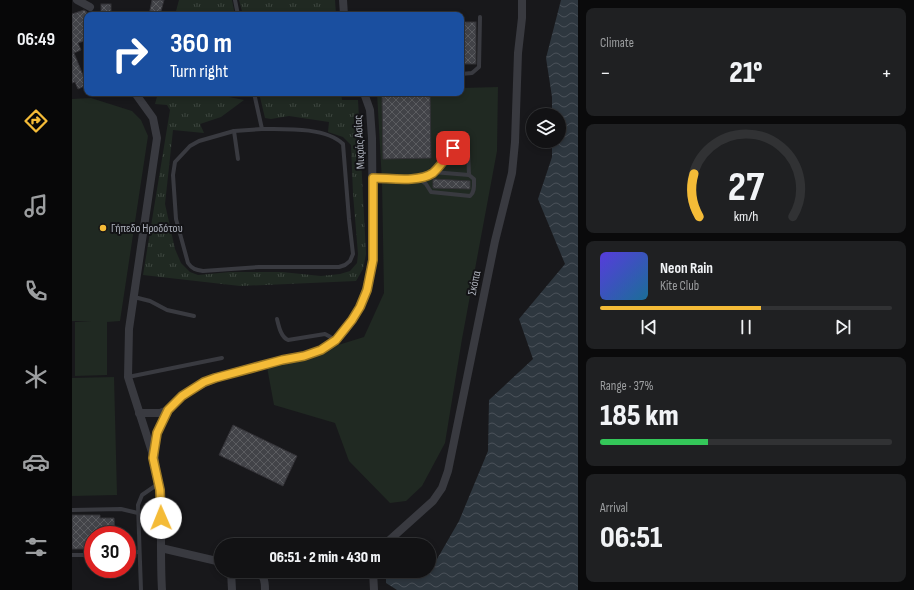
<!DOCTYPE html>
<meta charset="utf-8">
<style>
body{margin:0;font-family:"Sofia Sans Condensed",sans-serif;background:#1f2022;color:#f1f3f6;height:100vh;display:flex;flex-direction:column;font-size:15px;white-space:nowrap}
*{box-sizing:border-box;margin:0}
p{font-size:13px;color:#9c9ea0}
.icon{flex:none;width:22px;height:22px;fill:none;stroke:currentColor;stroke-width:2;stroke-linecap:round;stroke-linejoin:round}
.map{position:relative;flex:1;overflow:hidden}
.panel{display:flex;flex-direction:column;gap:8px;padding:8px;background:#0a0a0b;width:336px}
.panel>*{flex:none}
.top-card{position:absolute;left:12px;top:12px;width:380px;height:84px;border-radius:8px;box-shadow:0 2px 6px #0003,0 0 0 1px #313234;background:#1a4fa0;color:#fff;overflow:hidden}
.tools{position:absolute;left:454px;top:108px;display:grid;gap:8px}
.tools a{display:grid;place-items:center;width:40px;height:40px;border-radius:50%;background:#121214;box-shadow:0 2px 6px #0003,0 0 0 1px #313234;font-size:20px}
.speed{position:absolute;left:12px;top:526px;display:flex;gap:8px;font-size:20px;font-weight:700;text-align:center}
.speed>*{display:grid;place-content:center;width:52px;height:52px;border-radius:50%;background:#121214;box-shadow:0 2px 6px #0003,0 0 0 1px #313234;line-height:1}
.speed .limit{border:6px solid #d22;background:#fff;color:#111}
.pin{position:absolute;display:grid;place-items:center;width:34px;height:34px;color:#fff;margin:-17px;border-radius:8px;box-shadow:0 2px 6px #0006}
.me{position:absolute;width:44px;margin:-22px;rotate:359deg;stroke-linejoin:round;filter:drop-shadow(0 0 3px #0008)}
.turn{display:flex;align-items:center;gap:14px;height:84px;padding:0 20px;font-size:18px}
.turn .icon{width:52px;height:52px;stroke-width:2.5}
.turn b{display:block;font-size:28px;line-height:34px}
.big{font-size:30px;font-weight:800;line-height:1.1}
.panel .card{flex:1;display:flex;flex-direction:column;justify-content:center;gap:6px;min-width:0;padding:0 14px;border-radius:8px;background:#1f2022}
.panel .dial{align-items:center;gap:0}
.dial svg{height:104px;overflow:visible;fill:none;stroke:#313234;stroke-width:7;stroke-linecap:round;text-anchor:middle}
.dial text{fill:#f1f3f6;stroke:none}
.song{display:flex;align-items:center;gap:12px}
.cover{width:48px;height:48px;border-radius:6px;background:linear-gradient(135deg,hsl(250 70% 55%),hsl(200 70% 35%))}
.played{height:4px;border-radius:2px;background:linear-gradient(90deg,#f4bb37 55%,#313234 55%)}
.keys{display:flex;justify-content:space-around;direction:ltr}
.heat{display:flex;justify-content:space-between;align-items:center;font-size:22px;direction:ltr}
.charge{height:6px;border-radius:3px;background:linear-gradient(90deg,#34c759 37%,#313234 0)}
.trip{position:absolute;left:142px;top:538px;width:222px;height:40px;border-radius:20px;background:#121214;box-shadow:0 2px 6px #0003,0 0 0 1px #313234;font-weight:800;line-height:40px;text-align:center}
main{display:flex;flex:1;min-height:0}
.tab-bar{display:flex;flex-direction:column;width:72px;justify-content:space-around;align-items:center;background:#070708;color:#9c9ea0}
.tab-bar .icon{width:28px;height:28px}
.tab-bar .current{color:#f4bb37}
.tab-bar b{font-size:18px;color:#f1f3f6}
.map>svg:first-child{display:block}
.grass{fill:url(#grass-tufts)}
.pitch{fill:#202922}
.water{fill:url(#water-waves)}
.building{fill:url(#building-cross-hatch);stroke:#333237}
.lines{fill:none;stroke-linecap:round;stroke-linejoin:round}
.service{stroke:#393a40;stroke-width:4}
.minor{stroke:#393a40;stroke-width:8}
.route-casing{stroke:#9f7a24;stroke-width:10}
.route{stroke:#f4bb37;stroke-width:7}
.poi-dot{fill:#f4bb37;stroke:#131316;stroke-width:1.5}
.labels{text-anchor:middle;stroke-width:4;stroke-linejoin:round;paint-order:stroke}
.street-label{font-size:12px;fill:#abafba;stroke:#131316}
.poi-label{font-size:12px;fill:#abafba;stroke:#131316;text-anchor:start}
</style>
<main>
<nav class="tab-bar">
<b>06:49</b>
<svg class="icon current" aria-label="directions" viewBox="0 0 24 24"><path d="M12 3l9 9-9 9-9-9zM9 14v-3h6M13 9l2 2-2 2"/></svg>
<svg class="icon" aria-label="music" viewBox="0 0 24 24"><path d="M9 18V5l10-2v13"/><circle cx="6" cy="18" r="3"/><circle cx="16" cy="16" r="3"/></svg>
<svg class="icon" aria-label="phone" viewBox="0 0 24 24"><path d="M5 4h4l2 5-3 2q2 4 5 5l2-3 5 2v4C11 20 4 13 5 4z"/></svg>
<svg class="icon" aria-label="climate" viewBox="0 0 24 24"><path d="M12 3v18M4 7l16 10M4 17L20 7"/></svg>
<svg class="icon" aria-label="car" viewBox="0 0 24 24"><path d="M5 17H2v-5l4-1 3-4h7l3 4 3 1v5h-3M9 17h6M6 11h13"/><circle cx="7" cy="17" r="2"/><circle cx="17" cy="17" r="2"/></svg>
<svg class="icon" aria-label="filters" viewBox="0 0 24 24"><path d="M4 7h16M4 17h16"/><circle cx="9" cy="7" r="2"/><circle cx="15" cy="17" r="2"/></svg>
</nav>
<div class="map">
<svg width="506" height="590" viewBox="0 0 506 590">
<defs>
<pattern id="grass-tufts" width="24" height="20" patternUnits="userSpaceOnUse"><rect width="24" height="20" fill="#202922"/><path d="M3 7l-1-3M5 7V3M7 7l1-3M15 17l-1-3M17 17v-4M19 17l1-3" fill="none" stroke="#3e4640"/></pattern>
<pattern id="water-waves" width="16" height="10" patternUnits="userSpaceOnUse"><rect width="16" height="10" fill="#2e373f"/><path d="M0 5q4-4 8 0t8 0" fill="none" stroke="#4a5159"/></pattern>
<pattern id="building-cross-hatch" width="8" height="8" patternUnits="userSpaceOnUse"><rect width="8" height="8" fill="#424348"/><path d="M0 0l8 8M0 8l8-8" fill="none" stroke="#5b5c60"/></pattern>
</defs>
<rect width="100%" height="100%" fill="#18181b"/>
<g class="grass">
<path d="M 107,0 L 160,0 L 163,15 L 103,15 Z"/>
<path d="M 167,0 L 263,0 L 264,15 L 171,15 Z"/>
<path d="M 86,93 L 158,93 L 157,97 L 172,100 L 149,117 L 128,124 L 132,133 L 101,130 L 93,204 L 103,249 L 109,263 L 118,272 L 126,275 L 158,272 L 210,272 L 249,276 L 268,274 L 278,271 L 285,263 L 286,254 L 281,194 L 279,145 L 271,137 L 256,132 L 257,122 L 217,116 L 199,119 L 193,118 L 187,93 L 269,93 L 270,100 L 286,100 L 294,254 L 291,269 L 284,281 L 168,286 L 71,275 L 98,110 L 95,105 L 83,104 Z"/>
</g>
<g class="pitch">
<path d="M 426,87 L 425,151 L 390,339 L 373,443 L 350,486 L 334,501 L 318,503 L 277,461 L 263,423 L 202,405 L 195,367 L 292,337 L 312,293 L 310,182 L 305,93 L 389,93 L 389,88 Z"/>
<path d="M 19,98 L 60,111 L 69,120 L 76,136 L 48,321 L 35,322 L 35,375 L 3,376 L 3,322 L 19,321 L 0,321 L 0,99 Z"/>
<path d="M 42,377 L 45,495 L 0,496 L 0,378 Z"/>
</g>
<path class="water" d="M 489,0 L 506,0 L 506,590 L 325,590 L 314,583 L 314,573 L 340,576 L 357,573 L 387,521 L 416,451 L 417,400 L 461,359 L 447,319 L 493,264 L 466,199 L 480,157 L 480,141 L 487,141 L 487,115 L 480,115 L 480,97 L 474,58 Z"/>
<g class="building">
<path d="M 80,0 L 92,0 L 88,15 L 77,15 Z"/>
<rect x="29" y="4" width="10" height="11"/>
<path d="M 12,10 L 15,12 L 15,40 L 6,43 L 9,50 L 2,53 L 15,85 L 6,89 L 3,82 L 0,83 L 0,14 Z"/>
<rect x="389" y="22" width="15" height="42"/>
<path d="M 358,95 L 359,158 L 311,159 L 310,96 Z"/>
<path d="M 361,179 L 398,181 L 398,189 L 361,188 Z"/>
<path d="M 161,425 L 225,456 L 211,486 L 147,455 Z"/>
<path d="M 0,515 L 28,515 L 28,518 L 42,518 L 43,535 L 21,535 L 21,549 L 0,549 Z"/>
</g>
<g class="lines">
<g class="service">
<path d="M 163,0 L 166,15"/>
<path d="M 389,74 L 400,73 L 407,67 L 408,17"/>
<path d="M 182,93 L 190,129"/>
<path d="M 190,129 C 213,129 254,127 271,144 L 277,219 L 281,254 L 278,261 L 273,265 L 267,267 L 187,267 L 131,271 C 124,270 120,269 116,263 L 104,219 L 101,175 L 103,162 L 118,146 L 127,141 L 162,131 Z"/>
<path d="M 162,131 L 166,159"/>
<path d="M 301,178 C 318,178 346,183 361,173 C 369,166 375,156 381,148 L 396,149 L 397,175"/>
<path d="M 346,178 L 354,184 L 359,192 L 398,196 C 403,192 402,185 402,179 L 397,175 L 361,172"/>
<path d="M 62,297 L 78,301 L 95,310 L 122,316"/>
<path d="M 205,319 C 207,327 209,337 216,340 L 253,334 L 264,340"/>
<path d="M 56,377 L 150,358"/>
<path d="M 0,510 L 49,509 L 66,513"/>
<path d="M 55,553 L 67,552"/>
<path d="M 0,555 L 21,555"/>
<path d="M 69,590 L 66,505 L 70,495 L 86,484"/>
</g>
<g class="minor">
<path d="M 5,0 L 18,7"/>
<path d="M 271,0 L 272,15"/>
<path d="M 63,93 L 81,118 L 85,138 L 57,329 L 56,377 L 81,455"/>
<path d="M 67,413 L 88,413 L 96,410"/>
<path d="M 312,545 L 361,501 L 370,488 L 376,471 L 423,241 L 440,173 L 443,142 L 446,53 L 450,18 L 450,0"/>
<path d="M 89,548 L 149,562"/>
<path d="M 159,571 L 160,590"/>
<path d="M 182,571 C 192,574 193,580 193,590"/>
<path d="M 301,571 L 302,590"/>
<path d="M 90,590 C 89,574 89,558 89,541 C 89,528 90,515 89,502 C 87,479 78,456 85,433 C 99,392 137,379 174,369 C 186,366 198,363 210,360 C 223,357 236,356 248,351 C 281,335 296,293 301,260 L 300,138 L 298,110 L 292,93"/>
</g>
</g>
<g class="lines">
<g class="route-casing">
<path id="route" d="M 89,518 L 88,490 L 81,458 L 85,433 L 96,410 L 110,396 L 132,382 L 143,378 L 210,360 L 232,356 L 249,350 L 264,340 L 280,320 L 288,307 L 295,290 L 301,260 L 301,178 C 318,178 346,183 361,173 C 369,166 375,156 381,148"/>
</g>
<use href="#route" class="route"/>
</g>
<circle class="poi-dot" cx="31" cy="228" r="4"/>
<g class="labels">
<g class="street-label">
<text transform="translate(287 142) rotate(-93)" y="4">Μικράς Ασίας</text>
<text transform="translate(402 283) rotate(-78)" y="4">Σκόπα</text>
</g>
<g class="poi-label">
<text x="39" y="232">Γήπεδο Ηροδότου</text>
</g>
</g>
</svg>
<div class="tools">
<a><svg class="icon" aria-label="layers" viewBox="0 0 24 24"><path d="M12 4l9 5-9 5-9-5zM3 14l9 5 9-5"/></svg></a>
</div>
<div class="speed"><div class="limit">30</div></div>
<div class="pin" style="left:381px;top:148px;background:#d93025"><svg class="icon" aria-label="arrive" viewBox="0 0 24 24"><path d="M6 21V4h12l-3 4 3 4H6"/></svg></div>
<svg class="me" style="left:89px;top:518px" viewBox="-20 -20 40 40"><circle r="19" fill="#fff"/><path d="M0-13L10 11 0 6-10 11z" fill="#f4bb37"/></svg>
<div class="trip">06:51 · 2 min · 430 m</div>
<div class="top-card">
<div class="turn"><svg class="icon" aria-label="right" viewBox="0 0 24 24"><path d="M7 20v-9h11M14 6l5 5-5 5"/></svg><div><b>360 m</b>Turn right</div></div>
</div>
</div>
<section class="panel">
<div class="card"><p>Climate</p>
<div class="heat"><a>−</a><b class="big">21°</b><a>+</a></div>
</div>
<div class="card dial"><svg viewBox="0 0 100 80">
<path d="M14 69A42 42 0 1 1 86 69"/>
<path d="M14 69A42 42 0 0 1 10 36" stroke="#f4bb37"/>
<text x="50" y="56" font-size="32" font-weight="700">27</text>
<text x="50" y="72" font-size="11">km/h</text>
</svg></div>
<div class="card">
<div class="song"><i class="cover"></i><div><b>Neon Rain</b><p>Kite Club</p></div></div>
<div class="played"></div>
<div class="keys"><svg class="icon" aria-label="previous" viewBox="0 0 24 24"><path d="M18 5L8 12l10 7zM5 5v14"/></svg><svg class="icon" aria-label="pause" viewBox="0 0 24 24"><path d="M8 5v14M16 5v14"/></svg><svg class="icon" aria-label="next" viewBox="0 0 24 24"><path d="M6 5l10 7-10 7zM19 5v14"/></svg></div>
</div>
<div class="card"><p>Range · 37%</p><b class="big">185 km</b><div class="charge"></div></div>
<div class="card"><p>Arrival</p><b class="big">06:51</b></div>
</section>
</main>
